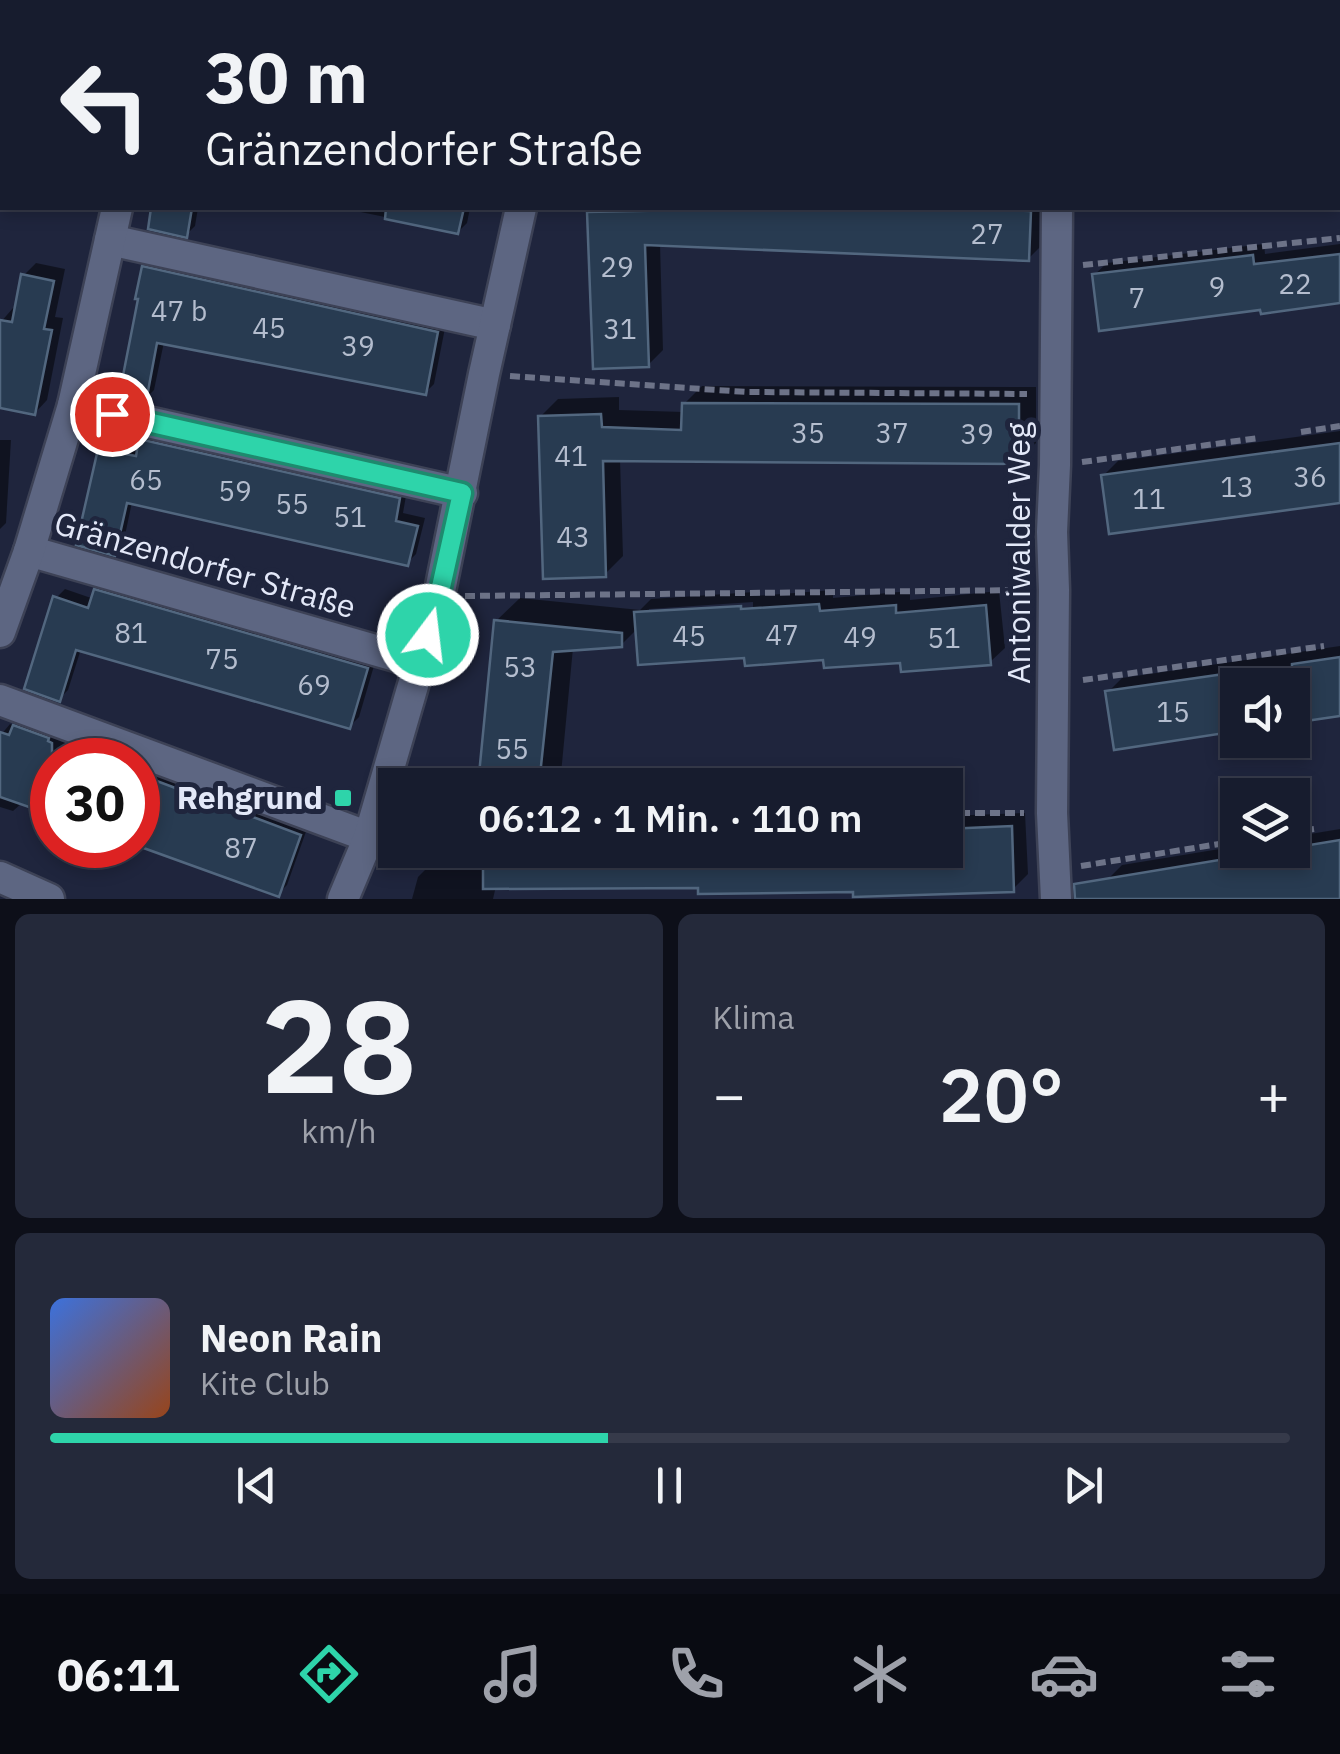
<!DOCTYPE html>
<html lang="de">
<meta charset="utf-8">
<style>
body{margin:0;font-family:"IBM Plex Sans",sans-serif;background:#24293a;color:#f1f3f6;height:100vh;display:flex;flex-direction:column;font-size:38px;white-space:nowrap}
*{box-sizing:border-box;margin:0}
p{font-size:32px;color:#9ea1aa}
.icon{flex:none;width:55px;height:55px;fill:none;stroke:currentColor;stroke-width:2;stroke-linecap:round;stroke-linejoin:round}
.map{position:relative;height:899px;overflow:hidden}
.drawer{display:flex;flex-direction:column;gap:15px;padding:15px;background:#0d0f19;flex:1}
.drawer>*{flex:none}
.guide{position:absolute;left:0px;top:0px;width:1340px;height:210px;box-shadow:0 5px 15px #0003,0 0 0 2px #363a4a;background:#171c2e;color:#f1f3f6;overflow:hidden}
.fabs{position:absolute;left:1220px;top:668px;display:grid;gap:20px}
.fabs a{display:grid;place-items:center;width:90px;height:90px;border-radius:0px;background:#171c2e;box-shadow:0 5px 15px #0003,0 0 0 2px #363a4a;font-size:50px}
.speed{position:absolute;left:30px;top:738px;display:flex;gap:20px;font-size:50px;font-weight:700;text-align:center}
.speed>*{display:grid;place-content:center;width:130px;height:130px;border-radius:50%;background:#171c2e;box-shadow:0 5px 15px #0003,0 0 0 2px #363a4a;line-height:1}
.speed .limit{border:15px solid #d22;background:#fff;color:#111}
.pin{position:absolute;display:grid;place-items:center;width:85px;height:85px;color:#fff;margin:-42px;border:5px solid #fff;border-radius:50%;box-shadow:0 2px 10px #0007}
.me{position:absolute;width:110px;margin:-55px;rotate:15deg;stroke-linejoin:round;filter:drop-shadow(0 0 8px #0008)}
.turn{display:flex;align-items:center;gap:35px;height:210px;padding:0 40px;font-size:45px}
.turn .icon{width:130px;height:130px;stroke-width:2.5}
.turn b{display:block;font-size:70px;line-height:85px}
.big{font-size:75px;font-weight:600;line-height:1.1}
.drawer .tile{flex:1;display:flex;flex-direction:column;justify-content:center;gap:15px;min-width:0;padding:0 35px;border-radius:15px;background:#24293a}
.drawer .dial{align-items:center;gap:0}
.dial b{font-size:130px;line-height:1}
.song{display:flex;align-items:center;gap:30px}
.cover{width:120px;height:120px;border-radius:15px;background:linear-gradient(135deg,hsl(220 70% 55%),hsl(20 70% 35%))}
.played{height:10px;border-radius:5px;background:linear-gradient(90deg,#2ed4aa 45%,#363a4a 45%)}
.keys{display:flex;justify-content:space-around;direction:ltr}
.heat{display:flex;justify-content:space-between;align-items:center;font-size:55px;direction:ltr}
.drawer .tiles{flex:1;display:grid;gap:15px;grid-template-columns:1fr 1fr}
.tile:last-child{grid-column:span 2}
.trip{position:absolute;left:378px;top:768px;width:585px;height:100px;border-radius:0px;background:#171c2e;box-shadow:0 5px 15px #0003,0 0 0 2px #363a4a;font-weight:600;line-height:100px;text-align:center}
.tabs{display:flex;height:160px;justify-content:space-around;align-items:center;background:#090b12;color:#9ea1aa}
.tabs .icon{width:70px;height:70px}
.tabs .active{color:#2ed4aa}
.tabs b{font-size:45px;color:#f1f3f6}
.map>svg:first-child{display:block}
.shadow{fill:#0007;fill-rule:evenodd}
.building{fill:#283b51;stroke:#52677f;stroke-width:2.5}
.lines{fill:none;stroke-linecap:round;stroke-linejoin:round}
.minor-casing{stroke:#3d4256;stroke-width:35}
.path{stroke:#6d7388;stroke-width:6;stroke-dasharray:10 5;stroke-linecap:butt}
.minor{stroke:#5d6682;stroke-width:30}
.route-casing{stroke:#1e8a6e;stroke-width:25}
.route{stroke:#2ed4aa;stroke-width:18}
.poi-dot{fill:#2ed4aa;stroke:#1f253d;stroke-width:4}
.labels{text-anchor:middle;stroke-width:10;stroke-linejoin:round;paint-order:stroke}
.number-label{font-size:28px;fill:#b4bdce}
.street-label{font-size:32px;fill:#e3e8f8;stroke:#1f253d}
.poi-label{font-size:32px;font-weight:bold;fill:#e3e8f8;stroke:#1f253d;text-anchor:end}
</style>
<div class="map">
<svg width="1340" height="899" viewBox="0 0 1340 899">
<rect width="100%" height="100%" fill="#1f253d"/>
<g class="shadow">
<rect x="60" y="0" width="61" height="2"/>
<path d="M 196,0 L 480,0 L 494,2 L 196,2 Z"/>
<path d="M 638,0 L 711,0 L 711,2 L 635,2 Z"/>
<rect x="974" y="0" width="55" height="2"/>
<path d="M 1338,35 L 1340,35 L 1340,93 L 1338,94 Z"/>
<path d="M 154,208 L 198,208 L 195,226 L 186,235 L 151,227 Z"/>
<path d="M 341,208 L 470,208 L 467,223 L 458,232 Z"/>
<path d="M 596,208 L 1045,208 L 1043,244 L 1028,259 L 660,243 L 663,350 L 648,365 L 590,213 Z"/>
<path d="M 1264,244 L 1265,254 L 1340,244 L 1340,300 L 1094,275 L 1107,263 Z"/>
<path d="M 153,258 L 446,323 L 434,384 L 425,393 L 164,342 L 154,390 L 145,399 L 144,267 Z"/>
<path d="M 36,263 L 65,269 L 55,317 L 63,318 L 47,400 L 35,413 L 0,406 L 0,323 L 13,308 L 17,309 L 23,276 Z"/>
<path d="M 702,386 L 1036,387 L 1036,443 L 1018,461 L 620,459 L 623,556 L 605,574 L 540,417 L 558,399 L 619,397 L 619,410 L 684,412 L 684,404 Z"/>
<path d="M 1340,431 L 1340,500 L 1103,476 L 1118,461 Z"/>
<path d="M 155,433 L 407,490 L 403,513 L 425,518 L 416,554 L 407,563 L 132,502 L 123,545 L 114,553 L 98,459 L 107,450 L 145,452 L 146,441 Z"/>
<path d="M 0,440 L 11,440 L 6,523 L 0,529 Z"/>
<path d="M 105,581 L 376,659 L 359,717 L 350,726 L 81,649 L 68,690 L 59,699 L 56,598 L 65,589 L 94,599 L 96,590 Z"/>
<path d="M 833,590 L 833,598 L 910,591 L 910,600 L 999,591 L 1005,648 L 990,662 L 746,656 L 638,628 L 621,645 L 573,648 L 561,774 L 550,785 L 480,785 L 496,621 L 520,598 L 640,610 L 651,599 L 754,592 L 755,596 ZM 753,602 L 753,607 L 649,614 L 649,609 Z"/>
<path d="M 1340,646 L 1340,714 L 1292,685 L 1238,685 L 1108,692 L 1122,678 Z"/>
<path d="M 24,717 L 131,760 L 52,760 L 52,813 L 23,802 L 13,811 L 0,807 L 0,736 L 10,724 L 15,726 Z"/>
<path d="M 138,763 L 308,826 L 287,885 L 278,894 L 138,843 Z"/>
<path d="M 1025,813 L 1028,874 L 1013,889 L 701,885 L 496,886 L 493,899 L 412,899 L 418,877 L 444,851 L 485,863 L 485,856 L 491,850 L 945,850 L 945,816 Z"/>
<path d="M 1340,829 L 1340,899 L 1110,899 L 1107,880 L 1122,865 L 1238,846 L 1238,850 L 1292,850 L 1292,837 Z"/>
</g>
<g class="building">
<path d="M 151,208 L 192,208 L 187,238 L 148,229 Z"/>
<path d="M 386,208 L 464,208 L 458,234 L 385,219 Z"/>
<path d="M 686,208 L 942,208 L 1031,211 L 1029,261 L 645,245 L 649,367 L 593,369 L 587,212 L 686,210 Z"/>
<path d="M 1340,254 L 1340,303 L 1261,314 L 1260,310 L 1099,331 L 1092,274 L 1253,255 L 1254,264 Z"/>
<path d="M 142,266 L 438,332 L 426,395 L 157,343 L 146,402 L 119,396 L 138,299 L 135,299 Z"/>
<path d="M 21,274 L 54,281 L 44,329 L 52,330 L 35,415 L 0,408 L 0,320 L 12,322 Z"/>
<path d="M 682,403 L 1019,404 L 1019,464 L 603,461 L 606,577 L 543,579 L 538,416 L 601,414 L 602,427 L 681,430 Z"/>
<path d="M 139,439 L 400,498 L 396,521 L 418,526 L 408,566 L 127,503 L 115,556 L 76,545 L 98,449 L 136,456 Z"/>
<path d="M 1340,443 L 1340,503 L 1109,534 L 1101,475 Z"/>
<path d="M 94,589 L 368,668 L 350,729 L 76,650 L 60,702 L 24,689 L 53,596 L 88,608 Z"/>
<path d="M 819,604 L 820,611 L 896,605 L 896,613 L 986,605 L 991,665 L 901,672 L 900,663 L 824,668 L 823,660 L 745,666 L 744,658 L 638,665 L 634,612 L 741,606 L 741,609 Z"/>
<path d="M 494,620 L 622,633 L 622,647 L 553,652 L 539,785 L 478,785 Z"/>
<path d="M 1340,657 L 1340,716 L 1292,723 L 1292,664 Z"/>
<path d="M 1238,672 L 1238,731 L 1114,750 L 1105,691 Z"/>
<path d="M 13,725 L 49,738 L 48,741 L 52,743 L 52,815 L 0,797 L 0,732 L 9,735 Z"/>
<path d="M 138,774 L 301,835 L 279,897 L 138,846 Z"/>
<path d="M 1012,826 L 1014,892 L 853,897 L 853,892 L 698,894 L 698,888 L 483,889 L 483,854 L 544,854 L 544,850 L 945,850 L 945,829 Z"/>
<path d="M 1340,840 L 1340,899 L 1075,899 L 1074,884 Z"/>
</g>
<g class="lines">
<g class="minor-casing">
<g id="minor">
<path d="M 1064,0 L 1064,2"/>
<path d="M 161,2 L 161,0"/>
<path d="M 560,2 L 560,0"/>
<path d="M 110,240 L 495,325"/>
<path d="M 73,405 L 462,493"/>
<path d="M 29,551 L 420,663"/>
<path d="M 0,632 L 29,551 L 73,405 L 117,208"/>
<path d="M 0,700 L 369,837"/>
<path d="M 0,877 L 49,899"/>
<path d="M 343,899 L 369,837 L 439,596 L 484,374 L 521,208"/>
<path d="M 1056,899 L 1052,813 L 1054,590 L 1052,532 L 1055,465 L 1057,208"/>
</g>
</g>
<g class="path">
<path d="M 960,0 L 960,2"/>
<path d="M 1338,30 L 1340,30"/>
<path d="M 1083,265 L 1340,238"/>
<path d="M 510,376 L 747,392 L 1027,394"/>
<path d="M 1301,432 L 1340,426"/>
<path d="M 1082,462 L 1259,438"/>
<path d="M 465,596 L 1028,590"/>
<path d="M 1083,680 L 1324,646"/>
<path d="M 945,813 L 1024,813"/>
<path d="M 1292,832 L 1314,829"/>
<path d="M 1081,866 L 1238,841"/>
</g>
<use href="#minor" class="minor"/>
</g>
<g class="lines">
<g class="route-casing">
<path id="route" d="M 112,414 L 462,493 L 439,596 L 428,635"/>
</g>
<use href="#route" class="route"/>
</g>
<rect class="poi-dot" x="333" y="788" width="20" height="20" rx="5"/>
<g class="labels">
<g class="number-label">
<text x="987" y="244">27</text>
<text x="617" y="277">29</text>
<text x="1295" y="294">22</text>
<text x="1217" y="297">9</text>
<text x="1137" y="308">7</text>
<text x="179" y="321">47 b</text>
<text x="269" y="338">45</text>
<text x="620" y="339">31</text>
<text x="358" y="356">39</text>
<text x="808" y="443">35</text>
<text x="892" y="443">37</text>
<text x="977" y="444">39</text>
<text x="571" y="466">41</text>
<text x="1310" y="487">36</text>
<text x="146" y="490">65</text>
<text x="1237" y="497">13</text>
<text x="235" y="501">59</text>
<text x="1149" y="509">11</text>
<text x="292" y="514">55</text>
<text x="350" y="527">51</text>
<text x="573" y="547">43</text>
<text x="131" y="643">81</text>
<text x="782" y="645">47</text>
<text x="689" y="646">45</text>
<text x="860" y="647">49</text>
<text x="944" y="648">51</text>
<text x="222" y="669">75</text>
<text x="520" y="677">53</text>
<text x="314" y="695">69</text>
<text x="1173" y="722">15</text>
<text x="512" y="759">55</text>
<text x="241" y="858">87</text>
</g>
<g class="street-label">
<text transform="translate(1019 553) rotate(-90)" y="11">Antoniwalder Weg</text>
<text transform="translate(205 565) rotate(16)" y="11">Gränzendorfer Straße</text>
</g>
<g class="poi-label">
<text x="323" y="809">Rehgrund</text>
</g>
</g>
</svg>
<div class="fabs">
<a><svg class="icon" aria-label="sound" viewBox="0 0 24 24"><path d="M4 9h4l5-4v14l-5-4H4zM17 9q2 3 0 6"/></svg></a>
<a><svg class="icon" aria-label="layers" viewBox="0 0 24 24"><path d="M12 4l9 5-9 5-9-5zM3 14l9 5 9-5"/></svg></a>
</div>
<div class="speed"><div class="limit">30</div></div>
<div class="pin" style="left:112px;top:414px;background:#d93025"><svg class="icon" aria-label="arrive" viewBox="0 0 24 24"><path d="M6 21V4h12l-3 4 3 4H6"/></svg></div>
<svg class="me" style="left:428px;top:635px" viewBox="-20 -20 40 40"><circle r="17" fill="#2ed4aa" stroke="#fff" stroke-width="3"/><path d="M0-11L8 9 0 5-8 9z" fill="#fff"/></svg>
<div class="trip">06:12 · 1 Min. · 110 m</div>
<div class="guide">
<div class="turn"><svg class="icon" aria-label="left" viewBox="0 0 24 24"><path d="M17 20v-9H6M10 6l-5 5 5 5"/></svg><div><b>30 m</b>Gränzendorfer Straße</div></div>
</div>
</div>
<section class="drawer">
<div class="tiles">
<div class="tile dial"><b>28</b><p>km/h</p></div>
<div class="tile"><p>Klima</p>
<div class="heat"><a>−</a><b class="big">20°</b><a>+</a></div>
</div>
<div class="tile">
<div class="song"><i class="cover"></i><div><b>Neon Rain</b><p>Kite Club</p></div></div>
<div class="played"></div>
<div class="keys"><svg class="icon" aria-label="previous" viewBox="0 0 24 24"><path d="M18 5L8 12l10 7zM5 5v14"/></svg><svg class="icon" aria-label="pause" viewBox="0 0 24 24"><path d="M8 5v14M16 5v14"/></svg><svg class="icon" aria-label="next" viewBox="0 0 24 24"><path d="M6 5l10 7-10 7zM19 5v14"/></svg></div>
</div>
</div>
</section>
<nav class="tabs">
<b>06:11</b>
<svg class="icon active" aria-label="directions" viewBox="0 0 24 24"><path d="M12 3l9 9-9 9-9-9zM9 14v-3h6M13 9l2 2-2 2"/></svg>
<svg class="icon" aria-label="music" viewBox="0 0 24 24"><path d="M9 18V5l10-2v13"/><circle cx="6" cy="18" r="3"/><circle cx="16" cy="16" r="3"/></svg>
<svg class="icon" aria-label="phone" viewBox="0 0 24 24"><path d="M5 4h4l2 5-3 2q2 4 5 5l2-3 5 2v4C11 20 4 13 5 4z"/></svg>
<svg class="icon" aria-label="climate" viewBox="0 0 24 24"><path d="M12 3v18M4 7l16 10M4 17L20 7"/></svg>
<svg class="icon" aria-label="car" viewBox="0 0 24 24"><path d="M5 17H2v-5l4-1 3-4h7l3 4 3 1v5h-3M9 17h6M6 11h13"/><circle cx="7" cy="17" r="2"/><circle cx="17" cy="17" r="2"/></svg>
<svg class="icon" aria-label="filters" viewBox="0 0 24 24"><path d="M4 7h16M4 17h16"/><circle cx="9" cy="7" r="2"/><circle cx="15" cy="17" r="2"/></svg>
</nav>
